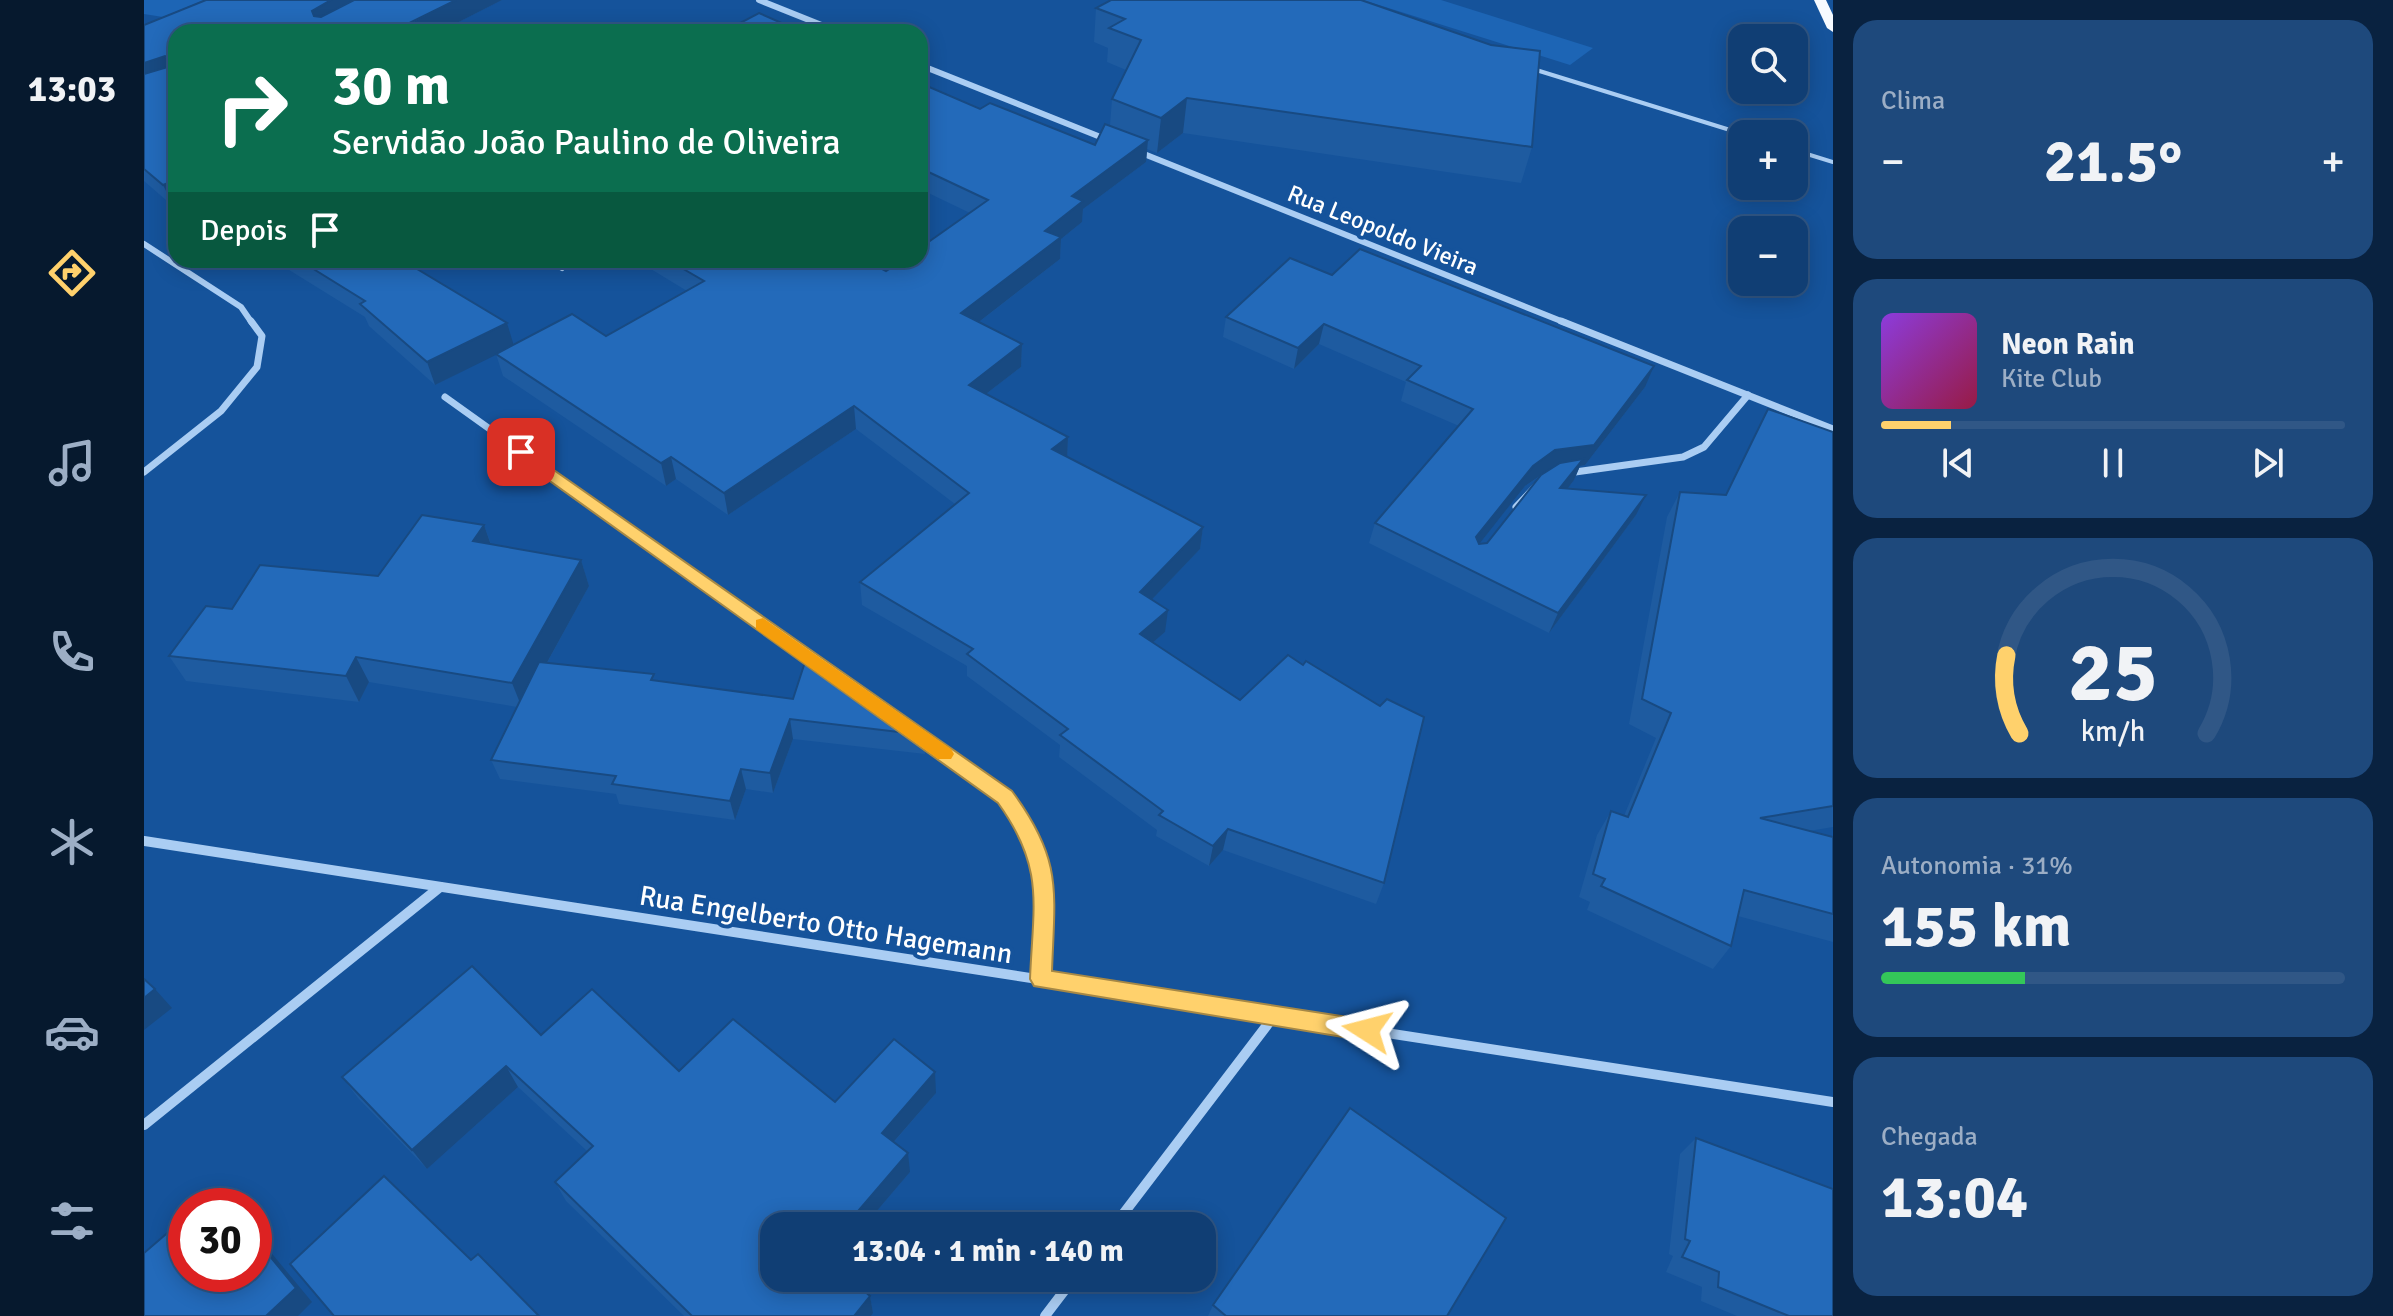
<!DOCTYPE html>
<html lang="pt">
<meta charset="utf-8">
<style>
body{margin:0;font-family:Signika,sans-serif;background:#1e497c;color:#f1f3f6;height:100vh;display:flex;flex-direction:column;font-size:30px;white-space:nowrap}
*{box-sizing:border-box;margin:0}
p{font-size:26px;color:#9caec5}
.icon{flex:none;width:44px;height:44px;fill:none;stroke:currentColor;stroke-width:2;stroke-linecap:round;stroke-linejoin:round}
.map{position:relative;flex:1;overflow:hidden}
.drawer{display:flex;flex-direction:column;gap:20px;padding:20px;background:#092240;width:560px}
.drawer>*{flex:none}
.top-card{position:absolute;left:24px;top:24px;width:760px;height:244px;border-radius:24px;box-shadow:0 4px 20px #0003,0 0 0 2px #305786;background:#0b6e4f;color:#fff;overflow:hidden}
.fabs{position:absolute;left:1584px;top:24px;display:grid;gap:16px}
.fabs a{display:grid;place-items:center;width:80px;height:80px;border-radius:16px;background:#103e74;box-shadow:0 4px 20px #0003,0 0 0 2px #305786;font-size:40px}
.speed{position:absolute;left:24px;top:1188px;display:flex;gap:16px;font-size:40px;font-weight:700;text-align:center}
.speed>*{display:grid;place-content:center;width:104px;height:104px;border-radius:50%;background:#103e74;box-shadow:0 4px 20px #0003,0 0 0 2px #305786;line-height:1}
.speed .limit{border:12px solid #d22;background:#fff;color:#111}
.pin{position:absolute;display:grid;place-items:center;width:68px;height:68px;color:#fff;margin:-34px;border-radius:16px;box-shadow:0 4px 12px #0006}
.me{position:absolute;width:88px;margin:-44px;rotate:279deg;stroke-linejoin:round;filter:drop-shadow(0 0 6px #0008)}
.turn{display:flex;align-items:center;gap:28px;height:168px;padding:0 32px;font-size:36px}
.turn .icon{width:104px;height:104px;stroke-width:2.5}
.turn b{display:block;font-size:56px;line-height:68px}
.then{display:flex;align-items:center;height:76px;padding:0 32px;background:#0003;gap:16px;font-size:30px}
.big{font-size:60px;font-weight:700;line-height:1.1}
.drawer .widget{flex:1;display:flex;flex-direction:column;justify-content:center;gap:12px;min-width:0;padding:0 28px;border-radius:24px;background:#1e497c}
.drawer .dial{align-items:center;gap:0}
.dial svg{height:208px;overflow:visible;fill:none;stroke:#305786;stroke-width:7;stroke-linecap:round;text-anchor:middle}
.dial text{fill:#f1f3f6;stroke:none}
.song{display:flex;align-items:center;gap:24px}
.cover{width:96px;height:96px;border-radius:12px;background:linear-gradient(135deg,hsl(270 70% 55%),hsl(340 70% 35%))}
.played{height:8px;border-radius:4px;background:linear-gradient(90deg,#ffd16c 15%,#305786 15%)}
.keys{display:flex;justify-content:space-around;direction:ltr}
.heat{display:flex;justify-content:space-between;align-items:center;font-size:44px;direction:ltr}
.charge{height:12px;border-radius:6px;background:linear-gradient(90deg,#34c759 31%,#305786 0)}
.trip{position:absolute;left:616px;top:1212px;width:456px;height:80px;border-radius:24px;background:#103e74;box-shadow:0 4px 20px #0003,0 0 0 2px #305786;font-weight:700;line-height:80px;text-align:center}
main{display:flex;flex:1;min-height:0}
.dock{display:flex;flex-direction:column;width:144px;justify-content:space-around;align-items:center;background:#06192e;color:#9caec5}
.dock .icon{width:56px;height:56px}
.dock .on{color:#ffd16c}
.dock b{font-size:36px;color:#f1f3f6}
.map>svg:first-child{display:block}
.green{fill:#1d65b5}
.lines{fill:none;stroke-linecap:round;stroke-linejoin:round}
.lane{stroke:#aacdf3;stroke-width:4}
.street-far2{stroke:#aacdf3;stroke-width:6}
.street-far1{stroke:#aacdf3;stroke-width:7}
.street{stroke:#aacdf3;stroke-width:10}
.primary{fill:#f6faff;fill-rule:evenodd}
.wall{fill:#1e5ba0;fill-rule:evenodd}
.shaded-wall{fill:#184a82}
.building{fill:#236aba;stroke:#184a82;stroke-width:2}
.route{fill:#ffd16c;stroke:#a68846;stroke-width:2}
.slow{fill:#f59e0b}
.labels{text-anchor:middle;stroke-width:8;stroke-linejoin:round;paint-order:stroke}
.far-street-label{font-size:24px;fill:#fff;stroke:#15539b}
.street-label{font-size:28px;fill:#fff;stroke:#15539b}
</style>
<main>
<nav class="dock">
<b>13:03</b>
<svg class="icon on" aria-label="directions" viewBox="0 0 24 24"><path d="M12 3l9 9-9 9-9-9zM9 14v-3h6M13 9l2 2-2 2"/></svg>
<svg class="icon" aria-label="music" viewBox="0 0 24 24"><path d="M9 18V5l10-2v13"/><circle cx="6" cy="18" r="3"/><circle cx="16" cy="16" r="3"/></svg>
<svg class="icon" aria-label="phone" viewBox="0 0 24 24"><path d="M5 4h4l2 5-3 2q2 4 5 5l2-3 5 2v4C11 20 4 13 5 4z"/></svg>
<svg class="icon" aria-label="climate" viewBox="0 0 24 24"><path d="M12 3v18M4 7l16 10M4 17L20 7"/></svg>
<svg class="icon" aria-label="car" viewBox="0 0 24 24"><path d="M5 17H2v-5l4-1 3-4h7l3 4 3 1v5h-3M9 17h6M6 11h13"/><circle cx="7" cy="17" r="2"/><circle cx="17" cy="17" r="2"/></svg>
<svg class="icon" aria-label="filters" viewBox="0 0 24 24"><path d="M4 7h16M4 17h16"/><circle cx="9" cy="7" r="2"/><circle cx="15" cy="17" r="2"/></svg>
</nav>
<div class="map">
<svg width="1689" height="1316" viewBox="0 0 1689 1316">
<rect width="100%" height="100%" fill="#15539b"/>
<g class="green">
<path d="M 0,0 L 60,0 L 19,17 L 0,14 Z"/>
<path d="M 1219,0 L 1297,0 L 1449,48 L 1426,65 Z"/>
</g>
<g class="lines">
<g class="lane">
<path d="M 1389,69 L 1599,134"/>
<path d="M 1650,150 L 1689,162"/>
</g>
<g class="street-far2">
<path d="M 615,0 L 695,32"/>
<path d="M 776,65 L 964,140"/>
<path d="M 995,152 L 1422,323"/>
<path d="M 0,244 L 97,307 L 108,323"/>
<path d="M 404,260 L 418,268"/>
</g>
<g class="street-far1">
<path d="M 1417,321 L 1689,429"/>
<path d="M 301,397 L 740,711"/>
<path d="M 0,472 L 77,411 L 113,367 L 118,336 L 107,321"/>
<path d="M 1424,473 L 1539,457 L 1560,447 L 1604,395"/>
<path d="M 1372,507 L 1393,485"/>
<path d="M 774,735 L 795,750"/>
</g>
<g class="street">
<path d="M 792,748 C 841,781 893,818 901,881 C 905,913 899,947 897,979"/>
<path d="M 0,841 L 1689,1102"/>
<path d="M 0,1125 L 296,887"/>
<path d="M 970,1226 L 1130,1016"/>
<path d="M 901,1316 L 930,1278"/>
</g>
<path class="primary" d="M 1670,0 L 1682,0 L 1689,15 L 1689,32 L 1683,28 Z"/>
</g>
<g class="wall">
<path d="M 62,0 L 358,0 L 295,32 L 32,32 L 30,207 L 0,181 L 0,25 Z"/>
<path d="M 952,8 L 1388,147 L 1377,183 L 1039,133 L 1013,153 L 1003,149 L 1002,162 L 939,209 L 938,222 L 917,239 L 916,259 L 835,322 L 878,344 L 877,367 L 842,394 L 924,437 L 923,457 L 1059,527 L 1056,549 L 1008,599 L 1021,632 L 1009,642 L 1240,883 L 1232,904 L 1079,850 L 1065,866 L 1012,836 L 1013,830 L 915,757 L 916,745 L 823,676 L 823,666 L 718,605 L 716,582 L 811,504 L 712,429 L 584,515 L 532,479 L 522,486 L 359,376 L 352,354 L 291,385 L 225,326 L 221,317 L 129,260 L 280,260 L 281,262 L 271,268 L 370,344 L 462,336 L 543,291 L 492,260 L 721,260 L 742,271 L 826,213 L 776,189 L 776,83 L 836,109 L 951,145 L 966,125 L 968,99 L 982,70 L 963,62 L 964,48 L 950,42 Z"/>
<path d="M 1188,275 L 1501,387 L 1441,465 L 1436,466 L 1430,480 L 1423,489 L 1492,515 L 1405,633 L 1225,543 L 1231,523 L 1315,426 L 1257,401 L 1262,382 L 1175,344 L 1150,369 L 1079,337 L 1082,317 ZM 1404,471 L 1343,543 L 1335,544 L 1381,486 Z"/>
<path d="M 1624,409 L 1689,432 L 1689,827 L 1665,831 L 1689,837 L 1689,942 L 1594,916 L 1587,946 L 1569,969 L 1443,910 L 1446,902 L 1435,897 L 1453,835 L 1467,811 L 1480,816 L 1512,738 L 1485,724 L 1523,517 L 1536,492 L 1581,495 Z"/>
<path d="M 340,525 L 347,544 L 437,560 L 445,586 L 403,663 L 512,681 L 780,735 L 781,754 L 649,739 L 629,793 L 602,789 L 591,820 L 475,804 L 472,794 L 356,779 L 347,760 L 373,707 L 225,682 L 215,702 L 42,681 L 25,656 L 234,576 Z"/>
<path d="M 397,1035 L 535,1071 L 691,1102 L 792,1093 L 750,1142 L 766,1172 L 720,1226 L 630,1226 L 726,1296 L 729,1313 L 727,1316 L 540,1316 L 422,1201 L 411,1182 L 443,1151 L 374,1087 L 283,1169 L 214,1098 L 198,1077 Z"/>
<path d="M 1552,1138 L 1689,1316 L 1593,1316 L 1557,1301 L 1558,1287 L 1522,1272 L 1529,1256 L 1525,1254 L 1536,1154 Z"/>
<path d="M 1069,1305 L 1303,1316 L 1064,1316 Z"/>
</g>
<g class="shaded-wall">
<path d="M 187,0 L 231,0 L 175,31 L 168,11 Z"/>
<path d="M 312,0 L 358,0 L 295,32 L 250,32 Z"/>
<path d="M 21,56 L 30,76 L 0,87 L 0,63 Z"/>
<path d="M 1043,98 L 1039,133 L 1013,153 L 1017,118 Z"/>
<path d="M 1004,140 L 1002,162 L 939,209 L 938,222 L 917,239 L 916,259 L 818,335 L 817,313 L 901,231 L 928,196 Z"/>
<path d="M 32,180 L 32,206 L 30,207 L 19,185 Z"/>
<path d="M 250,260 L 280,260 L 281,262 L 256,276 Z"/>
<path d="M 363,323 L 370,346 L 291,385 L 283,362 Z"/>
<path d="M 1180,324 L 1175,344 L 1150,369 L 1154,348 Z"/>
<path d="M 878,344 L 877,367 L 825,407 L 825,385 Z"/>
<path d="M 1510,366 L 1501,387 L 1441,465 L 1436,466 L 1430,480 L 1408,509 L 1403,471 L 1381,486 L 1325,557 L 1332,537 L 1389,466 Z"/>
<path d="M 710,406 L 712,429 L 584,515 L 580,493 Z"/>
<path d="M 924,437 L 923,460 L 908,449 Z"/>
<path d="M 527,457 L 532,479 L 522,486 L 517,463 Z"/>
<path d="M 1502,495 L 1492,515 L 1405,633 L 1414,613 Z"/>
<path d="M 340,525 L 349,551 L 329,541 Z"/>
<path d="M 1059,527 L 1056,549 L 994,614 L 996,592 Z"/>
<path d="M 437,560 L 445,586 L 378,708 L 368,683 Z"/>
<path d="M 1024,610 L 1021,632 L 993,656 L 996,634 Z"/>
<path d="M 212,657 L 225,682 L 215,702 L 202,676 Z"/>
<path d="M 646,719 L 649,739 L 629,793 L 626,773 Z"/>
<path d="M 597,769 L 602,789 L 591,820 L 586,801 Z"/>
<path d="M 1084,829 L 1079,850 L 1065,866 L 1069,846 Z"/>
<path d="M 11,989 L 28,1008 L 0,1030 L 0,998 Z"/>
<path d="M 362,1066 L 374,1087 L 283,1169 L 268,1150 Z"/>
<path d="M 791,1072 L 792,1093 L 740,1153 L 738,1133 Z"/>
<path d="M 764,1153 L 766,1172 L 720,1226 L 703,1226 L 703,1224 Z"/>
<path d="M 110,1232 L 168,1302 L 154,1316 L 122,1316 Z"/>
<path d="M 726,1296 L 729,1313 L 727,1316 L 710,1316 Z"/>
</g>
<g class="building">
<path d="M 62,0 L 187,0 L 168,11 L 170,16 L 177,17 L 210,0 L 312,0 L 249,31 L 251,32 L 32,32 L 32,180 L 19,185 L 0,169 L 0,74 L 24,67 L 29,60 L 21,56 L 0,63 L 0,25 Z"/>
<path d="M 967,0 L 1217,0 L 1347,45 L 1396,51 L 1388,147 L 1043,98 L 1017,118 L 968,99 L 997,40 L 965,28 L 981,19 L 952,8 Z"/>
<path d="M 615,13 L 658,32 L 579,32 Z"/>
<path d="M 776,83 L 836,109 L 846,103 L 951,145 L 961,124 L 1004,140 L 928,196 L 939,201 L 901,231 L 917,237 L 817,313 L 878,344 L 825,385 L 924,437 L 908,449 L 1059,527 L 996,592 L 1024,610 L 996,634 L 1096,700 L 1144,655 L 1159,665 L 1162,661 L 1236,706 L 1243,699 L 1280,717 L 1240,883 L 1084,829 L 1069,846 L 1015,815 L 1019,811 L 916,735 L 924,729 L 823,654 L 829,649 L 716,582 L 825,493 L 710,406 L 580,493 L 527,457 L 517,463 L 352,354 L 428,314 L 462,336 L 560,281 L 524,260 L 721,260 L 742,271 L 759,260 L 776,260 L 776,248 L 844,200 L 776,168 Z"/>
<path d="M 1216,249 L 1510,366 L 1450,445 L 1411,450 L 1389,466 L 1332,537 L 1335,544 L 1343,543 L 1397,475 L 1416,463 L 1439,459 L 1416,488 L 1502,495 L 1414,613 L 1231,523 L 1329,409 L 1263,380 L 1277,366 L 1180,324 L 1154,348 L 1082,317 L 1146,258 L 1188,275 Z"/>
<path d="M 155,260 L 258,260 L 363,323 L 283,362 L 216,304 L 221,301 Z"/>
<path d="M 1624,409 L 1689,432 L 1689,806 L 1616,818 L 1689,837 L 1689,914 L 1600,890 L 1587,946 L 1457,886 L 1461,879 L 1449,874 L 1467,811 L 1484,817 L 1527,713 L 1498,699 L 1536,492 L 1582,495 Z"/>
<path d="M 278,515 L 340,525 L 329,541 L 437,560 L 368,683 L 212,657 L 202,676 L 25,656 L 62,606 L 88,609 L 116,565 L 234,576 Z"/>
<path d="M 395,662 L 510,674 L 507,680 L 649,699 L 661,662 L 780,735 L 646,719 L 626,773 L 597,769 L 586,801 L 468,784 L 472,776 L 347,760 Z"/>
<path d="M 328,966 L 397,1035 L 448,989 L 535,1071 L 589,1019 L 691,1102 L 750,1039 L 791,1072 L 738,1133 L 764,1153 L 703,1224 L 705,1226 L 630,1226 L 630,1278 L 705,1278 L 726,1296 L 710,1316 L 548,1316 L 411,1182 L 449,1146 L 362,1066 L 268,1150 L 198,1077 Z"/>
<path d="M 0,979 L 11,989 L 0,998 Z"/>
<path d="M 1206,1108 L 1362,1218 L 1303,1316 L 1082,1316 L 1069,1305 Z"/>
<path d="M 1552,1138 L 1689,1189 L 1689,1316 L 1645,1316 L 1574,1287 L 1575,1272 L 1538,1257 L 1546,1241 L 1541,1239 Z"/>
<path d="M 240,1176 L 327,1260 L 334,1254 L 395,1316 L 190,1316 L 146,1264 Z"/>
<path d="M 72,1191 L 84,1206 L 55,1206 Z"/>
<path d="M 42,1217 L 42,1274 L 110,1274 L 110,1237 L 152,1288 L 122,1316 L 0,1316 L 0,1253 Z"/>
</g>
<path class="route" d="M 377,447 L 868,791 C 919,860 911,890 908,971 L 1223,1020 L 1231,1023 L 1234,1030 L 1231,1038 L 1223,1041 L 890,986 L 886,979 C 889,904 901,868 854,803 L 371,456 L 369,452 Z"/>
<path class="slow" d="M 619,618 L 807,749 L 810,754 L 807,759 L 794,759 L 612,629 L 612,620 Z"/>
<g class="labels">
<g class="far-street-label">
<text transform="translate(1239 230) rotate(22)" y="8">Rua Leopoldo Vieira</text>
</g>
<g class="street-label">
<text transform="translate(682 924) rotate(9)" y="10">Rua Engelberto Otto Hagemann</text>
</g>
</g>
</svg>
<div class="fabs">
<a><svg class="icon" aria-label="search" viewBox="0 0 24 24"><circle cx="10" cy="10" r="6"/><path d="M15 15l6 6"/></svg></a>
<a>+</a>
<a>−</a>
</div>
<div class="speed"><div class="limit">30</div></div>
<div class="pin" style="left:377px;top:452px;background:#d93025"><svg class="icon" aria-label="arrive" viewBox="0 0 24 24"><path d="M6 21V4h12l-3 4 3 4H6"/></svg></div>
<svg class="me" style="left:1223px;top:1030px" viewBox="-20 -20 40 40"><path d="M0-17L14 15 0 8-14 15z" fill="#ffd16c" stroke="#fff" stroke-width="4"/></svg>
<div class="trip">13:04 · 1 min · 140 m</div>
<div class="top-card">
<div class="turn"><svg class="icon" aria-label="right" viewBox="0 0 24 24"><path d="M7 20v-9h11M14 6l5 5-5 5"/></svg><div><b>30 m</b>Servidão João Paulino de Oliveira</div></div>
<div class="then">Depois<svg class="icon" aria-label="arrive" viewBox="0 0 24 24"><path d="M6 21V4h12l-3 4 3 4H6"/></svg></div>
</div>
</div>
<section class="drawer">
<div class="widget"><p>Clima</p>
<div class="heat"><a>−</a><b class="big">21.5°</b><a>+</a></div>
</div>
<div class="widget">
<div class="song"><i class="cover"></i><div><b>Neon Rain</b><p>Kite Club</p></div></div>
<div class="played"></div>
<div class="keys"><svg class="icon" aria-label="previous" viewBox="0 0 24 24"><path d="M18 5L8 12l10 7zM5 5v14"/></svg><svg class="icon" aria-label="pause" viewBox="0 0 24 24"><path d="M8 5v14M16 5v14"/></svg><svg class="icon" aria-label="next" viewBox="0 0 24 24"><path d="M6 5l10 7-10 7zM19 5v14"/></svg></div>
</div>
<div class="widget dial"><svg viewBox="0 0 100 80">
<path d="M14 69A42 42 0 1 1 86 69"/>
<path d="M14 69A42 42 0 0 1 9 39" stroke="#ffd16c"/>
<text x="50" y="56" font-size="32" font-weight="700">25</text>
<text x="50" y="72" font-size="11">km/h</text>
</svg></div>
<div class="widget"><p>Autonomia · 31%</p><b class="big">155 km</b><div class="charge"></div></div>
<div class="widget"><p>Chegada</p><b class="big">13:04</b></div>
</section>
</main>
